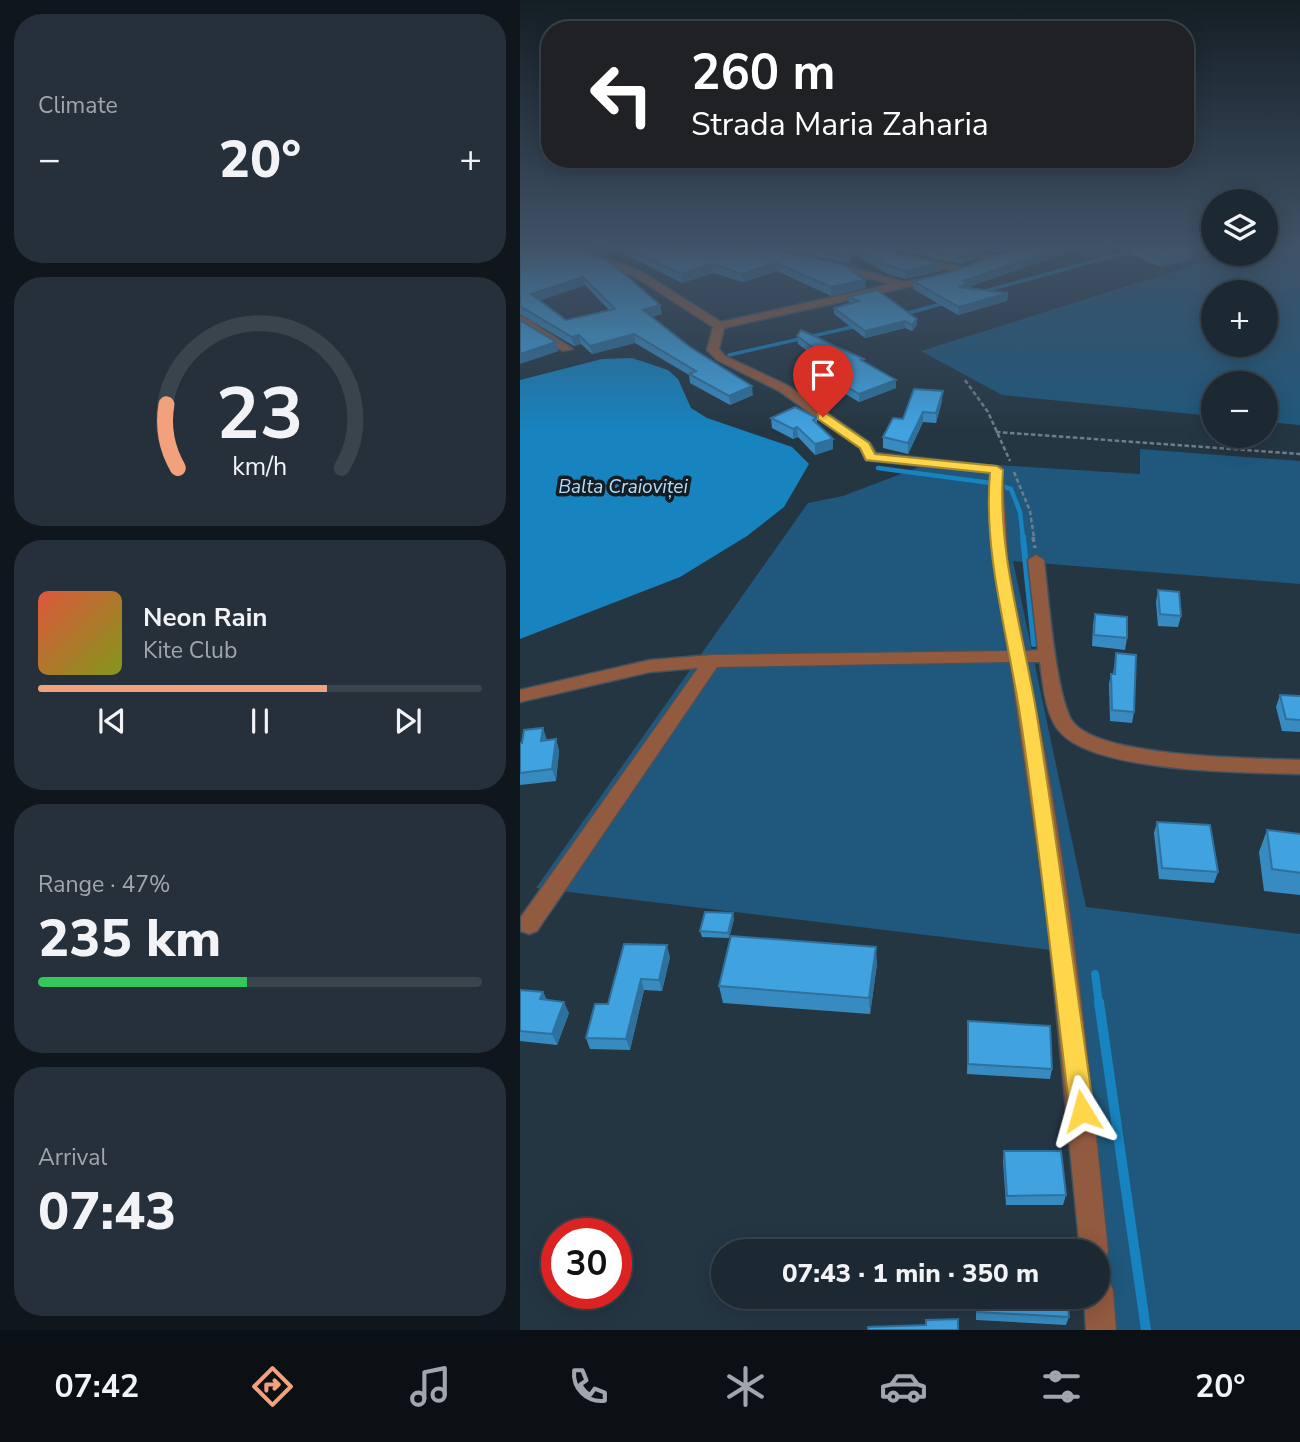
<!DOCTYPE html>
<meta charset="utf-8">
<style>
body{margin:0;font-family:"Nunito Sans",sans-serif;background:#25303a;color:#f1f3f6;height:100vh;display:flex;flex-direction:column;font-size:26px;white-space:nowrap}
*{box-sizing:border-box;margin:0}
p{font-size:23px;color:#a0a6ac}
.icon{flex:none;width:38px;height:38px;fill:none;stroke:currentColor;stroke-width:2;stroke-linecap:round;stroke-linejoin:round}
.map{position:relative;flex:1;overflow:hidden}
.details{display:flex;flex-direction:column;gap:14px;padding:14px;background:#0f161c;width:520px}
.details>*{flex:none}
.hud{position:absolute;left:21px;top:21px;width:653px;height:147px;border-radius:28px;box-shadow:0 4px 18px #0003,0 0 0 2px #3a444d;background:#202124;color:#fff;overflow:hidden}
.fabs{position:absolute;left:681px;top:189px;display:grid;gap:14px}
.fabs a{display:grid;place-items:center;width:77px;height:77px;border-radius:50%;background:#1c2832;box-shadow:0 4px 18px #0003,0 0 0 2px #3a444d;font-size:35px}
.speed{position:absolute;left:21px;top:1218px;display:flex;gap:14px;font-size:35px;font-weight:700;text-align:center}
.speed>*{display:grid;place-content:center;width:91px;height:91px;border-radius:50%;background:#1c2832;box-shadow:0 4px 18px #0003,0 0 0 2px #3a444d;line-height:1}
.speed .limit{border:10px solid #d22;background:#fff;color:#111}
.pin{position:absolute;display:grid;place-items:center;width:60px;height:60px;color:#fff;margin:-72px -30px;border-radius:50% 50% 50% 0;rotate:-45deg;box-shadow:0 0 7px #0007}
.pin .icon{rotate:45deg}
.me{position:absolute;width:77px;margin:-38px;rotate:352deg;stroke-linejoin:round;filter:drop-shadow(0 0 5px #0008)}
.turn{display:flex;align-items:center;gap:24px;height:147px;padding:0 35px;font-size:32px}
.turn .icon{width:91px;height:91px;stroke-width:2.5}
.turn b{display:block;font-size:49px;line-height:60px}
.big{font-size:52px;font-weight:800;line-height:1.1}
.details .widget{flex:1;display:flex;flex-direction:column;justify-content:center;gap:10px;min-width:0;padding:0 24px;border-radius:28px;background:#25303a}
.details .dial{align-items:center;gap:0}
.dial svg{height:182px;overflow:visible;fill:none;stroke:#3a444d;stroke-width:7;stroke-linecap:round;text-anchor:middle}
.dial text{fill:#f1f3f6;stroke:none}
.song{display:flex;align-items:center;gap:21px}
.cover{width:84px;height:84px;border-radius:10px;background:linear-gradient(135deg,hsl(10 70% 55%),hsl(70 70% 35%))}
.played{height:7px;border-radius:4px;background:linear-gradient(90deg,#f1a17c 65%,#3a444d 65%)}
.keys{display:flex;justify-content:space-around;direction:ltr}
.heat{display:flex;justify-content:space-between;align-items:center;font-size:38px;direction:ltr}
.charge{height:10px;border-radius:5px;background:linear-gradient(90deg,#34c759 47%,#3a444d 0)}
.trip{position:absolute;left:191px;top:1239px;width:399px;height:70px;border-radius:35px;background:#1c2832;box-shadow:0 4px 18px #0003,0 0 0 2px #3a444d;font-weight:800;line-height:70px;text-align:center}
.menu{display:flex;height:112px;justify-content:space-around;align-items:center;background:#0b1014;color:#a0a6ac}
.menu .icon{width:49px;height:49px}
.menu .active{color:#f1a17c}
.menu b{font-size:32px;color:#f1f3f6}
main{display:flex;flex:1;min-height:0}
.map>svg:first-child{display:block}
.green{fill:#1f587c;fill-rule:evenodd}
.water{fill:#1783bf}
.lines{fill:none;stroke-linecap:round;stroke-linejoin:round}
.stream-far4{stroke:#1783bf;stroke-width:3.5}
.stream-far3{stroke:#1783bf;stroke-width:4.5}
.stream-far2{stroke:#1783bf;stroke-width:6}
.stream-far1{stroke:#1783bf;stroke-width:8}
.stream{stroke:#1783bf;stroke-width:10}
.minor-casing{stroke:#42525f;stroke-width:3}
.path-far1{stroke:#6e7d88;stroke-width:2.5;stroke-dasharray:4.5 2.5;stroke-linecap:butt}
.path{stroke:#6e7d88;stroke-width:3.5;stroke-dasharray:5 3.5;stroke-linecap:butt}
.minor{fill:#925a3f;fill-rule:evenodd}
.wall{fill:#388bc1;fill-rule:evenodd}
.shaded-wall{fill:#2e719d}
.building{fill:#41a2e0;stroke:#2e719d;stroke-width:2;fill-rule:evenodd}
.route{fill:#ffd54a;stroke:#a68a30;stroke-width:2}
.labels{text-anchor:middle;stroke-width:7;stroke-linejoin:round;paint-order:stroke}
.water-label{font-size:19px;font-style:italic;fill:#b2ddfd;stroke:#151d23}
</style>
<main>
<section class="details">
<div class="widget"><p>Climate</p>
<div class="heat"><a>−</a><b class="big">20°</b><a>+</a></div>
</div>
<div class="widget dial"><svg viewBox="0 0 100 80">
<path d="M14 69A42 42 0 1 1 86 69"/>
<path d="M14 69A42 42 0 0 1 9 41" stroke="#f1a17c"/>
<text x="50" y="56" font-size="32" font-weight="700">23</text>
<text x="50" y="72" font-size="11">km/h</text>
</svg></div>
<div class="widget">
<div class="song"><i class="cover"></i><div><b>Neon Rain</b><p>Kite Club</p></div></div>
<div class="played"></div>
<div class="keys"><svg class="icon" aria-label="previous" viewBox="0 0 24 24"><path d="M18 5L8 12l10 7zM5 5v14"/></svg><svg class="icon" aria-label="pause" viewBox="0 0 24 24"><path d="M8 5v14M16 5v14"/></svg><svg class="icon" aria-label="next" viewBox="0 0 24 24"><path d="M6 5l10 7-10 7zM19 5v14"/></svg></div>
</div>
<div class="widget"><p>Range · 47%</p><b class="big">235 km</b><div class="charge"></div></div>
<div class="widget"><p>Arrival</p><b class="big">07:43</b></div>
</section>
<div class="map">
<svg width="781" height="1330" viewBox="0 0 781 1330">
<rect width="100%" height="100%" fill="#253643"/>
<g class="green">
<path d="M 746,245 L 780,245 L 780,425 L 746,422 L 746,383 L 693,383 L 693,416 L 482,395 L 401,351 L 709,254 L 746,254 ZM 693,292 L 746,292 L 746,345 L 693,345 Z"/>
<path d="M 620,449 L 780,461 L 780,584 L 493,561 L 566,907 L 780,934 L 780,1330 L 574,1330 L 571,1297 L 578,1297 L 578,1251 L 565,1251 L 531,950 L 16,888 L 288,503 L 323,496 L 415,461 L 620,474 Z"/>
</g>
<path class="water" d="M 112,358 L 148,370 L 158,379 L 171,408 L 187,418 L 272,447 L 289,464 L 264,507 L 227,536 L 160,577 L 0,639 L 0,380 L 82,359 Z"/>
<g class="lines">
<g class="stream-far4">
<path d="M 462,292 L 614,250"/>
<path d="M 381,315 L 425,303"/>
<path d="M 209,355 L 337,326"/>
</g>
<path class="stream-far3" d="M 358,468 L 471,483 L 491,489 L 500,512 L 503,538"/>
<path class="stream-far2" d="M 503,537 L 514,644"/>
<path class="stream-far1" d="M 575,974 L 579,1004"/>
<path class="stream" d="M 579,1002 L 626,1330"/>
<g class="minor-casing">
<g id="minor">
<path d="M 36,245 L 49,245 L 122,272 L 201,322 L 371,284 L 304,266 L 304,262 L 307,261 L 384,282 L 418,276 L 418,280 L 414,281 L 204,328 L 199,349 L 205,356 L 267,385 L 350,443 L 356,453 L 482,467 L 488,563 L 505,651 L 518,650 L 508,560 L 516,555 L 524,560 C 528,593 536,699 553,722 C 580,758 735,758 781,760 L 781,774 C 726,772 578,773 541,733 C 525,717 523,683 520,662 L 507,662 C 548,855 568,1055 588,1251 L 584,1261 L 578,1264 L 578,1251 L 560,1251 L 527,916 L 490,662 L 197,667 L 17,931 L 9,934 L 1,931 L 1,917 L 178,668 L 130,672 L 0,702 L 0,690 L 130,660 L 192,655 L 488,651 L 473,563 L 470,473 L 346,460 L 340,448 L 259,391 L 197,360 L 187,350 L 193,327 L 114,276 Z"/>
<path d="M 414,245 L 430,245 L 480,258 L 475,261 Z"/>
<path d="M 397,257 L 445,268 L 446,270 L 441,273 L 394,262 L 392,260 Z"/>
<path d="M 0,316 L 4,317 L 53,349 L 43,351 L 0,324 Z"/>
<path d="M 578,1275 L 588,1280 L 593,1290 L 596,1330 L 566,1330 L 564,1297 L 578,1297 Z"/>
</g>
</g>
<g class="path-far1">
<path d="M 445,380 L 468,412 L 490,461"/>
<path d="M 476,432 L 781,454"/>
<path d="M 494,472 L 510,511 L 514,538"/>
</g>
<path class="path" d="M 513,537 L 515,548"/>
<use href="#minor" class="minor"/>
</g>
<g class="wall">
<path d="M 0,245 L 142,314 L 132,317 L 170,347 L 233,395 L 210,405 L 170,383 L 169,375 L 115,343 L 72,354 L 61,344 L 54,346 L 0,314 ZM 65,285 L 89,310 L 46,320 L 20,300 Z"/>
<path d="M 55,245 L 67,245 L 68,249 Z"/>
<path d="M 86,245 L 237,245 L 346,288 L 311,296 L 257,271 L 223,282 L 193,273 L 162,283 Z"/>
<path d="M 237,245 L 343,245 L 420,271 L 385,279 L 367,274 L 334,254 L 329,263 Z"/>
<path d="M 351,245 L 659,245 L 672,251 L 671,259 L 640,267 L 592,245 L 558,249 L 448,287 L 488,293 L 487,301 L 438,315 L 393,289 L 393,281 L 431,272 L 497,247 L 476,252 L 442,247 L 456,259 L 441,264 Z"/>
<path d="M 328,297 L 397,325 L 392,331 L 385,328 L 345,338 L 314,314 L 314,308 L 330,304 L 329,303 Z"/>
<path d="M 277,336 L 376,380 L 376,388 L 339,402 L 319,390 L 309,393 L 280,372 L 280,363 L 289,361 L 288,355 L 291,354 L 278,344 Z"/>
<path d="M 422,401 L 416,423 L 403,422 L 388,454 L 363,448 L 363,437 L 383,419 Z"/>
<path d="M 251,418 L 297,418 L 297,424 L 313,439 L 313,449 L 295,455 L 278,437 L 273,439 L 252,428 Z"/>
<path d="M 638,590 L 661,616 L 658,627 L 638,626 L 636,602 Z"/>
<path d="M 575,614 L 607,638 L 605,650 L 572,646 L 573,625 Z"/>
<path d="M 596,653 L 614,712 L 612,723 L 590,721 L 589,684 L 591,674 L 593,674 Z"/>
<path d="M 760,695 L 781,696 L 781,732 L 762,731 L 756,707 Z"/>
<path d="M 36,739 L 39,751 L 36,781 L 0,785 L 0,743 Z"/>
<path d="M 637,822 L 698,872 L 694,883 L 639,879 L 634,833 Z"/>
<path d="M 747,830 L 781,834 L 781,895 L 744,891 L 739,852 Z"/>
<path d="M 214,919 L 209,938 L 182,937 L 180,931 Z"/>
<path d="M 150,957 L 142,991 L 124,990 L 110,1050 L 70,1049 L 66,1038 L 88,1004 Z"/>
<path d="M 357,964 L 350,1014 L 203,1003 L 199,986 Z"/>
<path d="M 0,990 L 23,992 L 27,1000 L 49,1013 L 37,1045 L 0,1041 Z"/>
<path d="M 448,1021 L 532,1069 L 530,1079 L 447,1074 Z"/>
<path d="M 484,1151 L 546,1195 L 543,1205 L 486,1205 L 483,1161 Z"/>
<path d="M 456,1297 L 547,1297 L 549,1317 L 546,1325 L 456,1320 Z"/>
</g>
<g class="shaded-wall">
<path d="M 476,245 L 508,245 L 476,252 Z"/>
<path d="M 549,245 L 592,245 L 558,249 L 448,287 L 448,293 L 439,296 L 443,281 Z"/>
<path d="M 334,246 L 334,254 L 329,263 L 328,255 Z"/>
<path d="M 456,250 L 456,259 L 441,264 L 441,256 Z"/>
<path d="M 672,251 L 671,259 L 640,267 L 642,259 Z"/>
<path d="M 256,263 L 257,271 L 223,282 L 222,274 Z"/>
<path d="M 420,263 L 420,271 L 385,279 L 385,271 Z"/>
<path d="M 192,264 L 193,273 L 162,283 L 161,274 Z"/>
<path d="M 63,277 L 65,285 L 14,303 L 11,294 Z"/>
<path d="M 345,280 L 346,288 L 311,296 L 311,287 Z"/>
<path d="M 488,293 L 487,301 L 438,315 L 439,307 Z"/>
<path d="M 140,305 L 142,314 L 125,318 L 123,310 Z"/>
<path d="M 397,319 L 397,325 L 392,331 L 392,325 Z"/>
<path d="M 385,321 L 385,328 L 345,338 L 345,331 Z"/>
<path d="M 114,334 L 115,343 L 72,354 L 70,346 Z"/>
<path d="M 59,335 L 61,344 L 54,346 L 52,337 Z"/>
<path d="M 36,342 L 39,351 L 0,364 L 0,354 Z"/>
<path d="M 376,380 L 376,388 L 339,402 L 339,394 Z"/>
<path d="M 318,381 L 319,390 L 309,393 L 309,384 Z"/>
<path d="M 232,386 L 233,395 L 210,405 L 209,396 Z"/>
<path d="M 423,391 L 422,401 L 416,423 L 416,413 Z"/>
<path d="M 403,412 L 403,422 L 388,454 L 388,443 Z"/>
<path d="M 277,427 L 278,437 L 273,439 L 273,429 Z"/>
<path d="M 313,439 L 313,449 L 295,455 L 295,444 Z"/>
<path d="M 23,728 L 27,740 L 21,741 Z"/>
<path d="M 36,739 L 39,751 L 36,781 L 32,769 Z"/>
<path d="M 213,913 L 214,919 L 209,938 L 208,933 Z"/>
<path d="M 147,945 L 150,957 L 142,991 L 139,980 Z"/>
<path d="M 356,947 L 357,964 L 350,1014 L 349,998 Z"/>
<path d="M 121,979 L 124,990 L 110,1050 L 106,1039 Z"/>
<path d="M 23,992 L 28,1003 L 20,999 Z"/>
<path d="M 44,1002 L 49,1013 L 37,1045 L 32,1034 Z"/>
</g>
<g class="building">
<path d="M 0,245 L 48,245 L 92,263 L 140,305 L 123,310 L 170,347 L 232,386 L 209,396 L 169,374 L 176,371 L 114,334 L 70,346 L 59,335 L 52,337 L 0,306 ZM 63,277 L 95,309 L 46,320 L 11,294 Z"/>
<path d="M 101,245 L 237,245 L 325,265 L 345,280 L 311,287 L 256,263 L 222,274 L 192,264 L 161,274 Z"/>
<path d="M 277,245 L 343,245 L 420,263 L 385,271 L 367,265 L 334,246 L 328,255 Z"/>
<path d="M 388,245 L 433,245 L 456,250 L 441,256 Z"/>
<path d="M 503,245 L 549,245 L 443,281 L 448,284 L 439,287 L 488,293 L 439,307 L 393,281 L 431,272 Z"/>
<path d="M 610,245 L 659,245 L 672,251 L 642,259 Z"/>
<path d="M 357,290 L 397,319 L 392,325 L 385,321 L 345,331 L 314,308 L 339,301 L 328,297 Z"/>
<path d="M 0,320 L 36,342 L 0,354 Z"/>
<path d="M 281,330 L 344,359 L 341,360 L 376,380 L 339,394 L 318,381 L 309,384 L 280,363 L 293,359 L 288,355 L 299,352 L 277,336 Z"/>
<path d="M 394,389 L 423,391 L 416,413 L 403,412 L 388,443 L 363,437 L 373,418 L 383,419 Z"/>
<path d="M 275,407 L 297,418 L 293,420 L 313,439 L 295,444 L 277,427 L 273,429 L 251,418 Z"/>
<path d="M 638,590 L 659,592 L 661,616 L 640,614 Z"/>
<path d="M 575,614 L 607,617 L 607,638 L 574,635 Z"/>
<path d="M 596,653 L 616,655 L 614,712 L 592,710 L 591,674 L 595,674 Z"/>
<path d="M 760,695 L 781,696 L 781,720 L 766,719 Z"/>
<path d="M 23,728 L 21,741 L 36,739 L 32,769 L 0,773 L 0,743 L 2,743 L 4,730 Z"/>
<path d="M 637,822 L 690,825 L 698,872 L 642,868 Z"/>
<path d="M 747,830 L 781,834 L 781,873 L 752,869 Z"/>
<path d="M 185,912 L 213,913 L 208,933 L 180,931 Z"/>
<path d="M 211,936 L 356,947 L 349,998 L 199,986 Z"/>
<path d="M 104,944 L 147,945 L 139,980 L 121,979 L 106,1039 L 66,1038 L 75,1004 L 88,1004 Z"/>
<path d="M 0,990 L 23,992 L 20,999 L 44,1002 L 32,1034 L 0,1031 Z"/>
<path d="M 448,1021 L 530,1026 L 532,1069 L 448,1064 Z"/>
<path d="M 484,1151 L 541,1151 L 546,1195 L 487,1196 Z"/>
<path d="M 458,1248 L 521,1251 L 458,1251 Z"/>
<path d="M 458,1297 L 547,1297 L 549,1317 L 457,1312 Z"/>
<path d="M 438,1319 L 438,1330 L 348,1330 L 348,1327 L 406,1325 L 406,1320 Z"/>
</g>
<linearGradient id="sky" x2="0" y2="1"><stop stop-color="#141e25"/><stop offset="0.57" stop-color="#405266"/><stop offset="1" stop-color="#405266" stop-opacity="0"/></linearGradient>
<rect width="781" height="431" fill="url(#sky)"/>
<path class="route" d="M 298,414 L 307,414 L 349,443 L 355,454 L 477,466 L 483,470 C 477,553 504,635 517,716 C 538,848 555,979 574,1111 L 570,1119 L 562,1123 L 553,1119 L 550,1111 C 533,979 520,846 500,715 C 488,635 463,554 470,473 L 346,460 L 340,448 L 298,419 Z"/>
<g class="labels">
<g class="water-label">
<text x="103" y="493">Balta Craioviței</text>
</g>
</g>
</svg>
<div class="fabs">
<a><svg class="icon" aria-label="layers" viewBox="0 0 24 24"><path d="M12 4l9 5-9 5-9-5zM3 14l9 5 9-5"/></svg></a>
<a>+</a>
<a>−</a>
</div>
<div class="speed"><div class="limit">30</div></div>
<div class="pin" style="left:303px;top:417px;background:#d93025"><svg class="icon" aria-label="arrive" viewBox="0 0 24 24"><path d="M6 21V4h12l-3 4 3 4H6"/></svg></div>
<svg class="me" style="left:562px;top:1111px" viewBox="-20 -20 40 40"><path d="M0-17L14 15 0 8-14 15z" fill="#ffd54a" stroke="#fff" stroke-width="4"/></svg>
<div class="trip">07:43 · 1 min · 350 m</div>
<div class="hud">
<div class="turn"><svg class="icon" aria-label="left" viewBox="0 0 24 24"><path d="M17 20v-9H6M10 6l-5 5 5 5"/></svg><div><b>260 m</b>Strada Maria Zaharia</div></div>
</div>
</div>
</main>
<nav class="menu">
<b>07:42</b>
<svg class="icon active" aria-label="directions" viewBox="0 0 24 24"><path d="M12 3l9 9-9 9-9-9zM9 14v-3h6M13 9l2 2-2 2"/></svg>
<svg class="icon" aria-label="music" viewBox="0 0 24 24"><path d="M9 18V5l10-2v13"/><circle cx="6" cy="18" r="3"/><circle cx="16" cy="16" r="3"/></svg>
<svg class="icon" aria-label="phone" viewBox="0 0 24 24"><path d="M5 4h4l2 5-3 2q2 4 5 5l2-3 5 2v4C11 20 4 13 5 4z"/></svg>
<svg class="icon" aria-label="climate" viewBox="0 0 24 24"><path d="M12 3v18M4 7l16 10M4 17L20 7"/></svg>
<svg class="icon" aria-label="car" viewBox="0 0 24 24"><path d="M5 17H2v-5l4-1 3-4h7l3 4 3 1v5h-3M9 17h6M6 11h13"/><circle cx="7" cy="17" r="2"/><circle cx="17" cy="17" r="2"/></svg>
<svg class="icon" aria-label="filters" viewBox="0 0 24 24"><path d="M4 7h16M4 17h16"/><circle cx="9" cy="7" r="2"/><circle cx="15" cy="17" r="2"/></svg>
<b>20°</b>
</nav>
